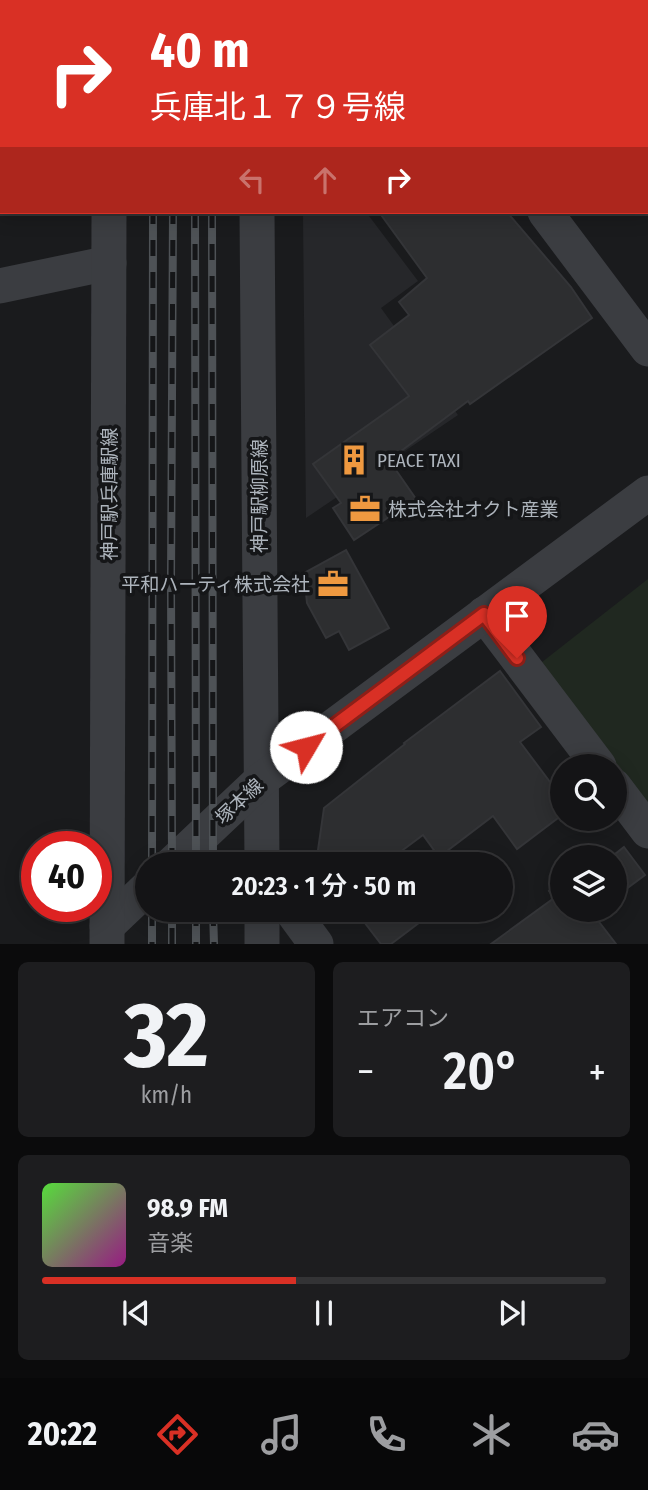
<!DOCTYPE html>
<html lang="ja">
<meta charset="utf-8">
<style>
body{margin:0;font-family:"Fira Sans Condensed","Noto Sans JP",sans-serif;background:#1d1d1f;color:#f1f3f6;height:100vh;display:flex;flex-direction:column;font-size:26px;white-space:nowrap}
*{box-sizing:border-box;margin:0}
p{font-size:23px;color:#9d9ea1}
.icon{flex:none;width:38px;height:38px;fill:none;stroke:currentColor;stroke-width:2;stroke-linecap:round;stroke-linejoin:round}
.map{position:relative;height:944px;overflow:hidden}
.details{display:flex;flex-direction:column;gap:18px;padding:18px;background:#0b0b0c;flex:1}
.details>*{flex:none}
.top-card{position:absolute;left:0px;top:0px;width:649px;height:214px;box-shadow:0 4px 18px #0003,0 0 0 2px #333335;background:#d93025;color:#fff;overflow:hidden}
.tools{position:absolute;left:550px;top:754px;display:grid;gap:14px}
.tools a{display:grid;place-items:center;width:77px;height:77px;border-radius:50%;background:#141416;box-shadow:0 4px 18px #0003,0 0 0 2px #333335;font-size:35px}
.speed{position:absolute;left:21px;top:831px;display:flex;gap:14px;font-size:35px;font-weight:700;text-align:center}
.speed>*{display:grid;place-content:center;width:91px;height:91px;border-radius:50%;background:#141416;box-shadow:0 4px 18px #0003,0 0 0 2px #333335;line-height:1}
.speed .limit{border:10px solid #d22;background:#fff;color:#111}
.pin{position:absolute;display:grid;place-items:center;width:60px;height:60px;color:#fff;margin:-72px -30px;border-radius:50% 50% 50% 0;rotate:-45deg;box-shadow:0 0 7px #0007}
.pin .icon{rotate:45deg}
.me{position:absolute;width:77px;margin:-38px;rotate:53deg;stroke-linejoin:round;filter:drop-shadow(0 0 5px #0008)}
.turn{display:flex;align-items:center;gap:24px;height:147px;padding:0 35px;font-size:32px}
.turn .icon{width:91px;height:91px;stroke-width:2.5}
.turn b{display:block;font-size:49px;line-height:60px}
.lanes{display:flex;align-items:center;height:66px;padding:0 35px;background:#0003;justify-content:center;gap:35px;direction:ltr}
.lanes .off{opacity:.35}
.big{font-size:52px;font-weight:600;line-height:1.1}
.details .tile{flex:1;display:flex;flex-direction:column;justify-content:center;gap:10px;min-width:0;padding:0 24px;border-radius:10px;background:#1d1d1f}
.details .dial{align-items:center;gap:0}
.dial b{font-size:91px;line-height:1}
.song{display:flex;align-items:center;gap:21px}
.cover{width:84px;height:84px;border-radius:10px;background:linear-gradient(135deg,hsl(110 70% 55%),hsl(310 70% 35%))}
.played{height:7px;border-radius:4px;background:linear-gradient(90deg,#d93025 45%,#333335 45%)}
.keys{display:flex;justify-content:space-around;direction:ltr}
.heat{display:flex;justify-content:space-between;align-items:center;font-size:38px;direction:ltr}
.details .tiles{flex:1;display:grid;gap:18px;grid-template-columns:1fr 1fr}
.tile:last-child{grid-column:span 2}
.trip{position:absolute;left:135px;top:852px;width:378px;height:70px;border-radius:35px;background:#141416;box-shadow:0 4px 18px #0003,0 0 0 2px #333335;font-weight:600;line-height:70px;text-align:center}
.tab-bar{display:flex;height:112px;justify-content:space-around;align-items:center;background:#080809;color:#9d9ea1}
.tab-bar .icon{width:49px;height:49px}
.tab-bar .current{color:#d93025}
.tab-bar b{font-size:32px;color:#f1f3f6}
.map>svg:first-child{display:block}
.built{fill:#26272a}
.green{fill:#202820}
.building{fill:#2d2e30;stroke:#343538;stroke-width:2}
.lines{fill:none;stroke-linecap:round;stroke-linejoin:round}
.minor{stroke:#3b3d41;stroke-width:35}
.rail-casing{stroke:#4e5256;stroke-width:8}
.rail{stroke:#151618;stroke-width:5;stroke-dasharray:16;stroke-linecap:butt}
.route-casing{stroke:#8d1f18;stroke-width:18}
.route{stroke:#d93025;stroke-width:12}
.labels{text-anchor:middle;stroke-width:7;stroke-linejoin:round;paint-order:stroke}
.poi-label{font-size:19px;fill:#adb4bc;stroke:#151618;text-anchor:start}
.street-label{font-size:19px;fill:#adb4bc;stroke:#151618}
</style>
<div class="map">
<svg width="648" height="944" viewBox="0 0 648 944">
<rect width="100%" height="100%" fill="#1a1b1d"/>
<path class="built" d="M 308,212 L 366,212 L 418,281 L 381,308 L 458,415 L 306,518 L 303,215 Z"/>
<path class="green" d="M 648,579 L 648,809 L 537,666 Z"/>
<g class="building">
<path d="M 379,212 L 507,212 L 571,287 L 592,318 L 470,404 L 468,401 L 389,460 L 416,499 L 354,540 L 333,508 L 341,503 L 313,464 L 409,396 L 370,345 L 409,315 L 399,302 L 427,278 Z"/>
<path d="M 346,550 L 389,628 L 349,650 L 339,631 L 326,638 L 307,603 L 304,573 Z"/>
<path d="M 500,671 L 541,727 L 520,742 L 562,798 L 562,815 L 517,849 L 493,816 L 439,857 L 423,835 L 384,864 L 316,864 L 324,808 L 405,744 L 404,743 Z"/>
<path d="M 624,847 L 645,875 L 614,898 L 614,858 L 610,858 Z"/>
<path d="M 562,881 L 562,910 L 598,910 L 593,914 L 616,944 L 491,944 L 554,898 L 549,891 Z"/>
<path d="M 355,910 L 436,910 L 391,944 L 381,944 Z"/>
</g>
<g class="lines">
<g class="minor">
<path d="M 108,0 L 108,2"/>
<path d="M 257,2 L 257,0"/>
<path d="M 408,2 L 410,0"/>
<path d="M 257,212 L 262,864"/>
<path d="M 545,212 L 648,349"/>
<path d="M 0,286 L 109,263"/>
<path d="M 484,614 L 599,766"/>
<path d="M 614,786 L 648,831"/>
<path d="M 172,864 L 261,780 L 648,493"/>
<path d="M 291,910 L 316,944"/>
<path d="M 107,926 L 147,888"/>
<path d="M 107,944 L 109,212"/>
<path d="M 262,944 L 262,910"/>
</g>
<g class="rail-casing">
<g id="rail">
<path d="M 151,0 L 151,2"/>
<path d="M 172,0 L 172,2"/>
<path d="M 212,0 L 212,2"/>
<path d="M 195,2 L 195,0"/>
<path d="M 195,212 L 196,864"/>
<path d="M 212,212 L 213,864"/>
<path d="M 152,864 L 153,212"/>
<path d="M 172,864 L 171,581 L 173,212"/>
<path d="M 152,910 L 152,944"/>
<path d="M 196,910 L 196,944"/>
<path d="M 213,910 L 214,944"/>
<path d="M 172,944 L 172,910"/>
</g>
</g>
<use href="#rail" class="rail"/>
</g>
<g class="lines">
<g class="route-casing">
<path id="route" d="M 306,747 L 484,614 L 517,658"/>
</g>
<use href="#route" class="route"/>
</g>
<defs>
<g id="building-bare" transform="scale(2.415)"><path d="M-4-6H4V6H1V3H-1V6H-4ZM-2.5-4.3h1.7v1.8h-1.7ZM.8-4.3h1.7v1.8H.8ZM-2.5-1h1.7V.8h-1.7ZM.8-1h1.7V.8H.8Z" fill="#ef9940" stroke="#151618" stroke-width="2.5" paint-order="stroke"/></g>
<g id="office-bare" transform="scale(2.415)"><path d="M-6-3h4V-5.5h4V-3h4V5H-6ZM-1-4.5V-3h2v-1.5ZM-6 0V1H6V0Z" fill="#ef9940" stroke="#151618" stroke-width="2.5" paint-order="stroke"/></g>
</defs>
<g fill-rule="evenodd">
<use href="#building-bare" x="354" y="460"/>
<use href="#office-bare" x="365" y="509"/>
<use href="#office-bare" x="333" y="584"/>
</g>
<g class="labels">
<g class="poi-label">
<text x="377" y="467">PEACE TAXI</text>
<text x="388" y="516">株式会社オクト産業</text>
<text x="310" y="591" text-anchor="end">平和ハーティ株式会社</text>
</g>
<g class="street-label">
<text transform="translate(109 494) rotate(-90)" y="7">神戸駅兵庫駅線</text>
<text transform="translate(259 496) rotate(-90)" y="7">神戸駅柳原線</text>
<text transform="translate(239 801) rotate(-43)" y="7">塚本線</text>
</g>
</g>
</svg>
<div class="tools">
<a><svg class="icon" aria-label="search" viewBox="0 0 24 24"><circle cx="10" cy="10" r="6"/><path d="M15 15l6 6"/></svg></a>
<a><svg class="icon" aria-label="layers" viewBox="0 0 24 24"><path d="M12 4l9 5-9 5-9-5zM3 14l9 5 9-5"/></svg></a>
</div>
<div class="speed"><div class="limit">40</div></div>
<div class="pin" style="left:517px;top:658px;background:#d93025"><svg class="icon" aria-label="arrive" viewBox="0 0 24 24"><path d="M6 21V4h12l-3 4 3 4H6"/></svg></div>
<svg class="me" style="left:306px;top:747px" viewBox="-20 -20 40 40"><circle r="19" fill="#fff"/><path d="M0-13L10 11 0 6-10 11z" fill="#d93025"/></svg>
<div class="trip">20:23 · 1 分 · 50 m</div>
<div class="top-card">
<div class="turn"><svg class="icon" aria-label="right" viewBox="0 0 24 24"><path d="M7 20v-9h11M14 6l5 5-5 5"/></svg><div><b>40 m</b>兵庫北１７９号線</div></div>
<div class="lanes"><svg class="icon off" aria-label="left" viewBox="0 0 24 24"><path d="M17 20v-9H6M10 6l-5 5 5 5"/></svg><svg class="icon off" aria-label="ahead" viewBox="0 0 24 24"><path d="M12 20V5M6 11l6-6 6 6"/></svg><svg class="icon" aria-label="right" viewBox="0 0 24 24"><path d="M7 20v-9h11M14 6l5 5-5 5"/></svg></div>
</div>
</div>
<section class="details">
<div class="tiles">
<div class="tile dial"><b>32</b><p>km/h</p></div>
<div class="tile"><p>エアコン</p>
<div class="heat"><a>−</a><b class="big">20°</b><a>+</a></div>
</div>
<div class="tile">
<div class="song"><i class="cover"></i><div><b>98.9 FM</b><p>音楽</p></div></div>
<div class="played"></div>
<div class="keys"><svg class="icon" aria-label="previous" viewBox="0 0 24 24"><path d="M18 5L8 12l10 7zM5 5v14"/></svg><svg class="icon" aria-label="pause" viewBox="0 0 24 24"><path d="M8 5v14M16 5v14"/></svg><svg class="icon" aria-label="next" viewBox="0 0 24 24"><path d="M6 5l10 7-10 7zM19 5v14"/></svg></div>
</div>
</div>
</section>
<nav class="tab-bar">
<b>20:22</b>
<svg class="icon current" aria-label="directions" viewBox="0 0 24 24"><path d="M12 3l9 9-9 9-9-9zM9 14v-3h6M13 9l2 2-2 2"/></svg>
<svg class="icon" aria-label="music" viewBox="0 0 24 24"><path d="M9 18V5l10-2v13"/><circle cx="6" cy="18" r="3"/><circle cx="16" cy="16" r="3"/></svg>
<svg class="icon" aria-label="phone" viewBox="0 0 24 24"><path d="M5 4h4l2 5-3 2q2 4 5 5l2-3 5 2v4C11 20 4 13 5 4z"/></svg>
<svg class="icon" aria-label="climate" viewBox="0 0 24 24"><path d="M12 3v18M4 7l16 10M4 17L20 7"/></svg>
<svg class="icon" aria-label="car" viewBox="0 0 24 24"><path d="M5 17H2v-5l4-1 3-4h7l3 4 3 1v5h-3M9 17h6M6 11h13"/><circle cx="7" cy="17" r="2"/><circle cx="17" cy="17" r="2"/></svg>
</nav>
